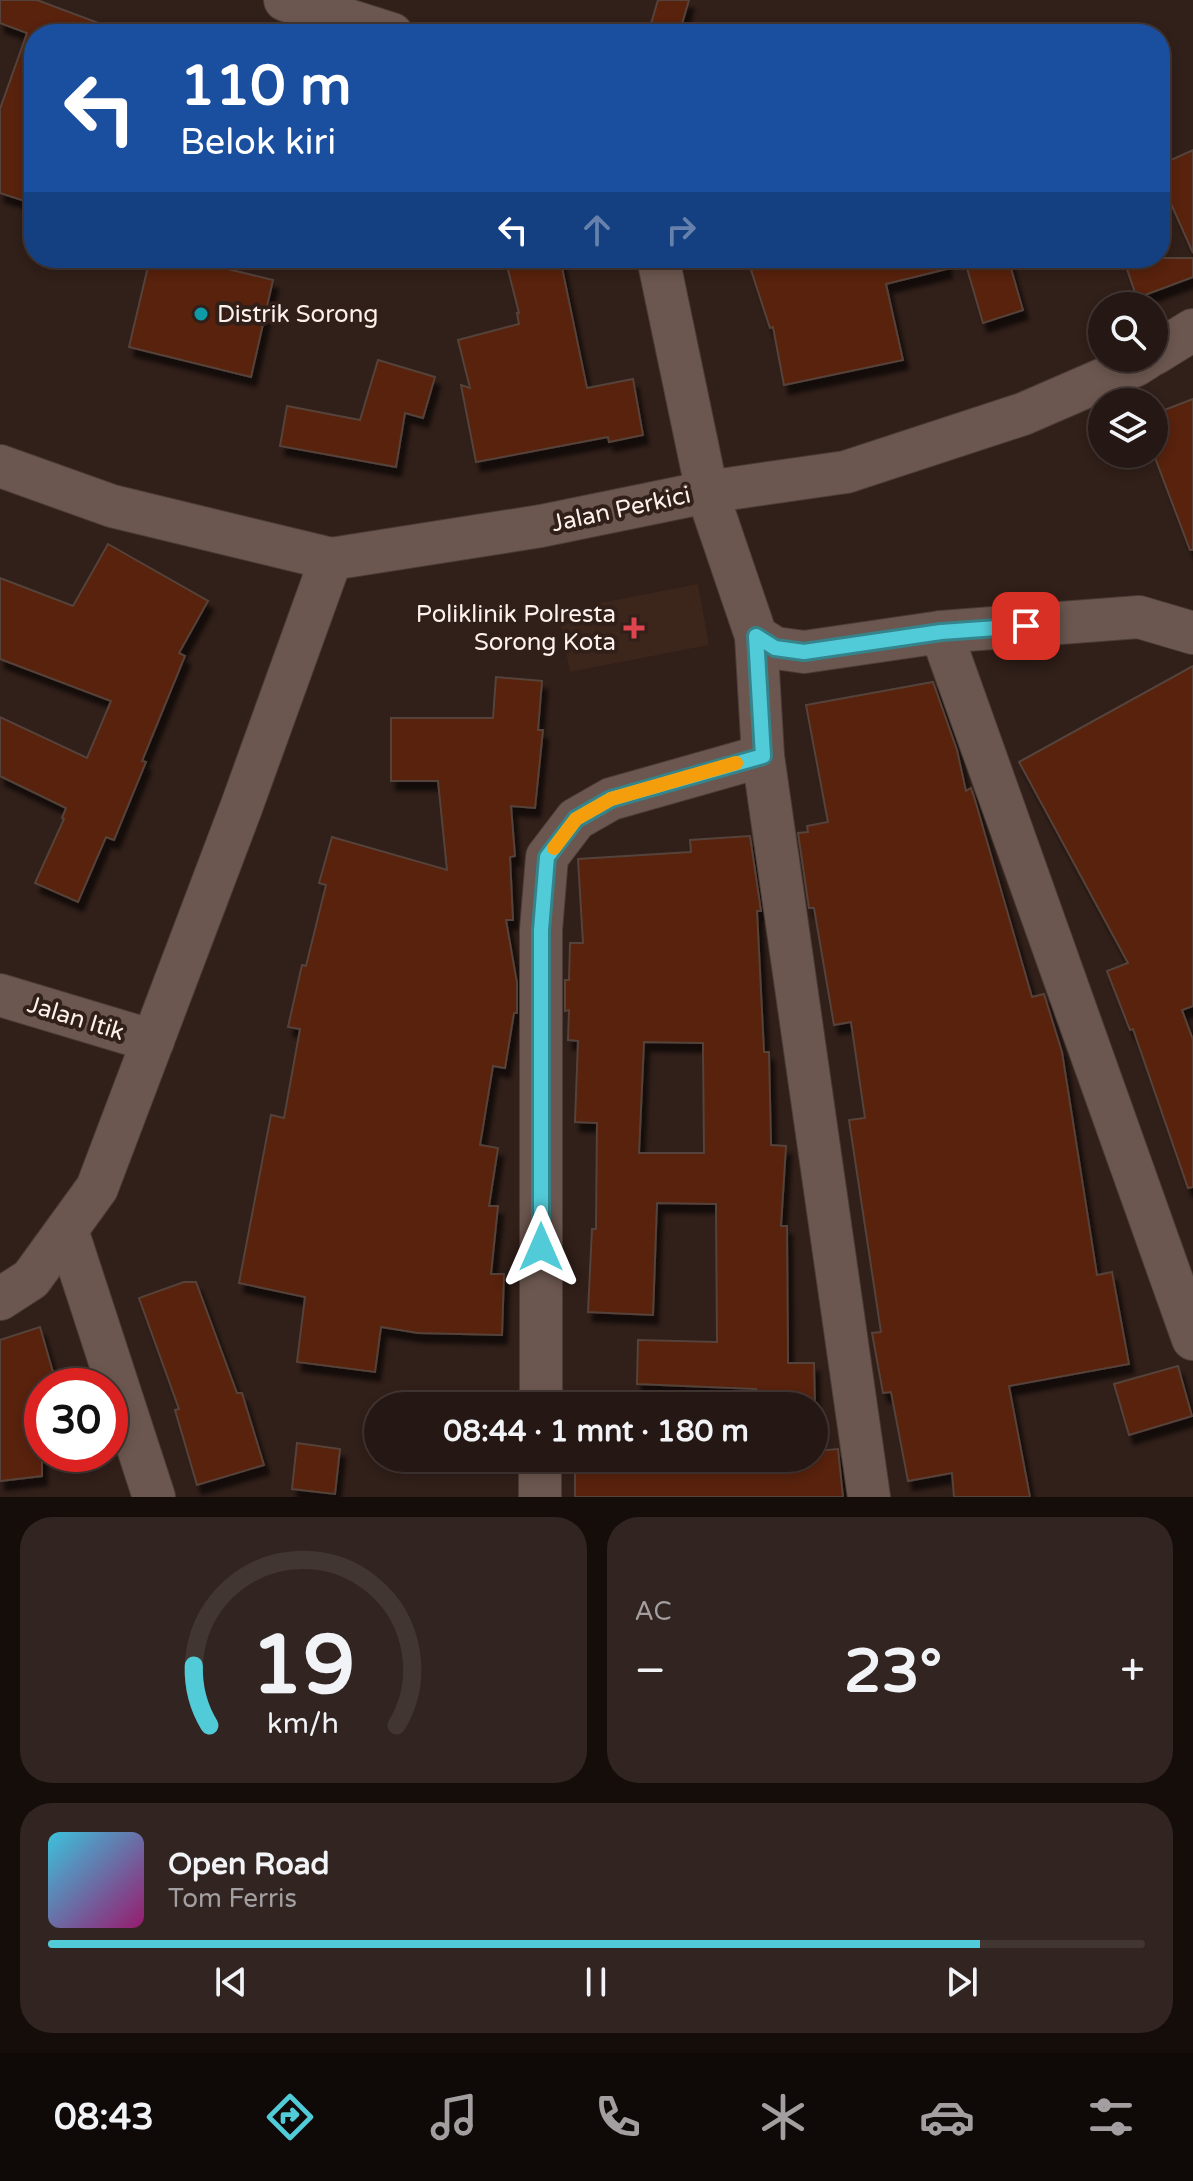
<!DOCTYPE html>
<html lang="id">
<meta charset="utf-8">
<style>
body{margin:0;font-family:"Varela Round",sans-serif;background:#312421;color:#f1f3f6;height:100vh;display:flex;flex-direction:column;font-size:30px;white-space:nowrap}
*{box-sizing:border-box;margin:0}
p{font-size:26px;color:#a39fa0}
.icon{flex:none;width:44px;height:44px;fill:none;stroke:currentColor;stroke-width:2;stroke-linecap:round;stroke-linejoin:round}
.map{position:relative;height:1497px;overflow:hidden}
.details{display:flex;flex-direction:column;gap:20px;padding:20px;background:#140d0a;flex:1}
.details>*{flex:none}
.guide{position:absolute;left:24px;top:24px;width:1146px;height:244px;border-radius:32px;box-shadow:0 4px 12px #0003,0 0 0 2px #423633;background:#1a4fa0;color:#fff;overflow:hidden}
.tools{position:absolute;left:1088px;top:292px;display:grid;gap:16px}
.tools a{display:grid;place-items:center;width:80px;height:80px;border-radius:50%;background:#251713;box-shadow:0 4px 12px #0003,0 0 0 2px #423633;font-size:40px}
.speed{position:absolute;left:24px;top:1368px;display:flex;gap:16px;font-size:40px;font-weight:700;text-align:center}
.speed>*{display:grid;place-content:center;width:104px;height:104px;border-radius:50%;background:#251713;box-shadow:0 4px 12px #0003,0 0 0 2px #423633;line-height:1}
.speed .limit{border:12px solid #d22;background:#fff;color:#111}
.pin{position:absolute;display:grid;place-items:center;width:68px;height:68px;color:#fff;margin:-34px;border-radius:16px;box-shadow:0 4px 12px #0006}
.me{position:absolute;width:88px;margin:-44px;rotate:0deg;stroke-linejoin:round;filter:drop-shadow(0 0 6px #0008)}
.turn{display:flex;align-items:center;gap:28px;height:168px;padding:0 24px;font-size:36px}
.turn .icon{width:104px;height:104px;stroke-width:2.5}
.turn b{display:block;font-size:56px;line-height:68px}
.lanes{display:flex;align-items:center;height:76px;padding:0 24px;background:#0003;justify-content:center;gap:40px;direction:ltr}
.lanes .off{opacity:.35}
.big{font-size:60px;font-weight:700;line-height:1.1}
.details .tile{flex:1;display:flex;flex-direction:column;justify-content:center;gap:12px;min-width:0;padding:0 28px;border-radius:32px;background:#312421}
.details .dial{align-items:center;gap:0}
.dial svg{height:208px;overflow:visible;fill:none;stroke:#423633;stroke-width:7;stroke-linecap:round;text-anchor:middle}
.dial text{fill:#f1f3f6;stroke:none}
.song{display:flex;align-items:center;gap:24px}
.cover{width:96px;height:96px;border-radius:12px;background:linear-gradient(135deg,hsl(190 70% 55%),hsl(320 70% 35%))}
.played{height:8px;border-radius:4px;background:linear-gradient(90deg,#52cbd8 85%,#423633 85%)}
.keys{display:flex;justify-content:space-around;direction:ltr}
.heat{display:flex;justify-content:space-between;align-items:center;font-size:44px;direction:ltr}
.details .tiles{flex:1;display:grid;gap:20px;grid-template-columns:1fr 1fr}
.tile:last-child{grid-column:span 2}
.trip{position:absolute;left:364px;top:1392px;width:464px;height:80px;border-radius:40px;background:#251713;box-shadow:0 4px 12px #0003,0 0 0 2px #423633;font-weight:700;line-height:80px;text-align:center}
.tab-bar{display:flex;height:128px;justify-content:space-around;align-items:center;background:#0f0908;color:#a39fa0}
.tab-bar .icon{width:56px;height:56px}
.tab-bar .on{color:#52cbd8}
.tab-bar b{font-size:36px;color:#f1f3f6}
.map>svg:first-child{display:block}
.built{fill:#3c251b}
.building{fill:#582108;stroke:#55423a;stroke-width:2;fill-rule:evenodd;filter:url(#shadow)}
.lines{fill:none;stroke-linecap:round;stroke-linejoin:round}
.minor-casing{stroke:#4b3c37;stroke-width:44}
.minor{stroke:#6b574f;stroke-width:42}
.route-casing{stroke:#35848c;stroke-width:20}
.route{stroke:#52cbd8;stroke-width:14}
.slow{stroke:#f59e0b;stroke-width:14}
.culture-dot{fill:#0f9aa8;stroke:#311f19;stroke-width:3}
.health-dot{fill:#e0444e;stroke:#311f19;stroke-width:3}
.labels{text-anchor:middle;stroke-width:8;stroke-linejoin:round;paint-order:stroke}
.poi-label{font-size:24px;fill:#fef1ec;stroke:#311f19;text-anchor:start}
.street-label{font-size:24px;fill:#fef1ec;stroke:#311f19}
</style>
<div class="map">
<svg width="1193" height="1497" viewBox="0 0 1193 1497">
<defs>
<filter id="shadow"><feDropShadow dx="5" dy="9" stdDeviation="2" flood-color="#0009"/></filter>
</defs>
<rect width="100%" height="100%" fill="#311f19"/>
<path class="built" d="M 698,584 L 709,645 L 570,672 L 558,611 Z"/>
<g class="building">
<path d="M 0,0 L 37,0 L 120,31 L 119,34 L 34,34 L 34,204 L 0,193 L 0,109 L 27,33 L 0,23 Z"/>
<path d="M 658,0 L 689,0 L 679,34 L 648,34 Z"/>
<path d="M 1193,150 L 1193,253 L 1160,179 L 1160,165 Z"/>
<path d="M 150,258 L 182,258 L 273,280 L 251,377 L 129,347 Z"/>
<path d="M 505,258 L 560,258 L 587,388 L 633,379 L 643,435 L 609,442 L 608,437 L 476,462 L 461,385 L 470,388 L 458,340 L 519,324 L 517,313 L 519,313 Z"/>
<path d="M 790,258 L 945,258 L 947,269 L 886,284 L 903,360 L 784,385 L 773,327 L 770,328 L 751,270 Z"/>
<path d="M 964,258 L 1008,258 L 1023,310 L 983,323 Z"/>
<path d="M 1123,258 L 1193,258 L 1193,277 L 1137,298 Z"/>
<path d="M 378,360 L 435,377 L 423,418 L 405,413 L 396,467 L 280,446 L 287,406 L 360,420 Z"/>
<path d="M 1193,399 L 1193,550 L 1190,550 L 1154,455 L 1154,414 Z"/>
<path d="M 108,544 L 208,601 L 179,653 L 185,656 L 142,761 L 146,762 L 114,840 L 106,837 L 78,902 L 35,883 L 64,819 L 62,818 L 66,808 L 0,776 L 0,717 L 87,758 L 111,701 L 0,659 L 0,578 L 73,606 Z"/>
<path d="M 1193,666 L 1193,1006 L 1182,1010 L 1193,1040 L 1193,1187 L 1188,1188 L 1133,1029 L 1130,1030 L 1107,971 L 1128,963 L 1019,762 Z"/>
<path d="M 496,677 L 542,681 L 538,730 L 543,730 L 535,808 L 511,806 L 515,856 L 510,857 L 513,920 L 506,920 L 517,983 L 517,1013 L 514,1013 L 505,1068 L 493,1066 L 480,1145 L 498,1148 L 489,1206 L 498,1206 L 491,1274 L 504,1274 L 502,1335 L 418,1333 L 381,1327 L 375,1372 L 297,1362 L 305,1297 L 239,1283 L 271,1115 L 284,1118 L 300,1029 L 288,1027 L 302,965 L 306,966 L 326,885 L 319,883 L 332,837 L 447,870 L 438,781 L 391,781 L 391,718 L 493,718 Z"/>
<path d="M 933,682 L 957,750 L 966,791 L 971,788 L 975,800 L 1032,997 L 1044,994 L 1062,1052 L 1097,1275 L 1112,1272 L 1129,1364 L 1009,1386 L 1030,1497 L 954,1497 L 952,1473 L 908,1481 L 891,1392 L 883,1393 L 872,1333 L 881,1332 L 849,1120 L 865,1118 L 851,1022 L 834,1025 L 814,908 L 809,908 L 798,833 L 808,832 L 807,826 L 828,822 L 806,705 Z"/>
<path d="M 750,836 L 761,911 L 757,911 L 764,1052 L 769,1052 L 771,1145 L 786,1146 L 781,1226 L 787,1226 L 788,1363 L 814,1363 L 816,1451 L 838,1449 L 843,1497 L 575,1497 L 575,1458 L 814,1458 L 814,1406 L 756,1406 L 756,1389 L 637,1384 L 638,1340 L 717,1342 L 716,1204 L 657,1203 L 653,1315 L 588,1312 L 592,1229 L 596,1229 L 597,1123 L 575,1122 L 578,1041 L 568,1040 L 569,1010 L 565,1011 L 565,980 L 569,980 L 570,943 L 583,943 L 578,859 L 691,852 L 690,840 ZM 644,1042 L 703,1043 L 704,1153 L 639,1153 Z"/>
<path d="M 184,1282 L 196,1282 L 237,1393 L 242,1393 L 264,1465 L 197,1485 L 175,1410 L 179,1409 L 139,1298 Z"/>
<path d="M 40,1327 L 57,1386 L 42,1386 L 42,1476 L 0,1481 L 0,1340 Z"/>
<path d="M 1178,1366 L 1192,1416 L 1129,1435 L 1114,1384 Z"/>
<rect x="575" y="1398" width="61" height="8"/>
<path d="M 297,1443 L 340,1449 L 335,1494 L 292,1489 Z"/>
</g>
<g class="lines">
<g class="minor-casing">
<g id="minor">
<path d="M 285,0 L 392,34"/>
<path d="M 658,258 L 707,492 L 846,472 L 1023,414 L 1136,365 L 1147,358"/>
<path d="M 1154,354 L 1193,330"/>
<path d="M 0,466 L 112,506 L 331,559 L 541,526 L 707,492 L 756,636 L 775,648 L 804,652 L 941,632 L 1139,617 L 1193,633"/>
<path d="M 941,632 L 1193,1339"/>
<path d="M 756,636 L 763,756 L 869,1497"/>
<path d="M 0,995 L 153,1041"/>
<path d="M 67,1230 L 154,1497"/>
<path d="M 0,1299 L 31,1279 L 97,1188 L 241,808 L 331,559"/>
<path d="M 541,1406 L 541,930 L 547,857 L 576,819 L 611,799 L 763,756"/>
<path d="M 540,1497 L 540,1458"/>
</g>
</g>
<use href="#minor" class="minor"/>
</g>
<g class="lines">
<g class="route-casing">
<path id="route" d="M 541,1247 L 541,930 L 547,857 L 576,819 L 611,799 L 763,756 L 756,636 L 775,648 L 804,652 L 941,632 L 1026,626"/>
</g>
<use href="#route" class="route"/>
<path class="slow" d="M 554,848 L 576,819 L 611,799 L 736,763"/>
</g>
<circle class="culture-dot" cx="201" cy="314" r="8"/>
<path class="health-dot" d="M630 616h8v8h8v8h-8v8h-8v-8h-8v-8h8z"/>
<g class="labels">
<g class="poi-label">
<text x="217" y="322">Distrik Sorong</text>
<text x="616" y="622" text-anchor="end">Poliklinik Polresta<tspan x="616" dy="28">Sorong Kota</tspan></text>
</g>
<g class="street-label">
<text transform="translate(621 509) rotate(-12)" y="8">Jalan Perkici</text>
<text transform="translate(76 1018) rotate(17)" y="8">Jalan Itik</text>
</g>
</g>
</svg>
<div class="tools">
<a><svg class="icon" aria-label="search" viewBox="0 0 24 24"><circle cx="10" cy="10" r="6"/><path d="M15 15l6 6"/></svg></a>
<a><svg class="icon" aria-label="layers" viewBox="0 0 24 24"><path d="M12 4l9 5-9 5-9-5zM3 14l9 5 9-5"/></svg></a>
</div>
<div class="speed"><div class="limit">30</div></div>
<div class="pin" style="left:1026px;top:626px;background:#d93025"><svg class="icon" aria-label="arrive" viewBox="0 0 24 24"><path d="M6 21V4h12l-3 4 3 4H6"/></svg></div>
<svg class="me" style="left:541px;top:1247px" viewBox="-20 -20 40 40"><path d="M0-17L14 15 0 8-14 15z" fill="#52cbd8" stroke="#fff" stroke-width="4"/></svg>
<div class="trip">08:44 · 1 mnt · 180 m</div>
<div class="guide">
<div class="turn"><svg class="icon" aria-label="left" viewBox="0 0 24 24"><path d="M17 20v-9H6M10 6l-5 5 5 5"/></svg><div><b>110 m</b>Belok kiri</div></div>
<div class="lanes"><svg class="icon" aria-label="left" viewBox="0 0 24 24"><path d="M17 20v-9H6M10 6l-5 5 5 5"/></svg><svg class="icon off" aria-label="ahead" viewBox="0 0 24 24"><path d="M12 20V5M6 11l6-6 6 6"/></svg><svg class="icon off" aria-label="right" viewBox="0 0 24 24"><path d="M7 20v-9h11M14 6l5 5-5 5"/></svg></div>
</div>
</div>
<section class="details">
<div class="tiles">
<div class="tile dial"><svg viewBox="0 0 100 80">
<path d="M14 69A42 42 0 1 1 86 69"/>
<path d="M14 69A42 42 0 0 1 8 46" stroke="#52cbd8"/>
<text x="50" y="56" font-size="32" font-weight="700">19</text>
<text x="50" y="72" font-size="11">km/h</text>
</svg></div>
<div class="tile"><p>AC</p>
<div class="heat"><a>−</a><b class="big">23°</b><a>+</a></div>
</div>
<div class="tile">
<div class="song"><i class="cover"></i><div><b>Open Road</b><p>Tom Ferris</p></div></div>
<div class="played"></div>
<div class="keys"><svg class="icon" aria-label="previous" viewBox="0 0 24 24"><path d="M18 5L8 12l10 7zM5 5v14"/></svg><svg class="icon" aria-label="pause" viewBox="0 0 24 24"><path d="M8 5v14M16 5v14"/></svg><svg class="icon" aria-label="next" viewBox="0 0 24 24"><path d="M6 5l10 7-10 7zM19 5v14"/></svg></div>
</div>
</div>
</section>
<nav class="tab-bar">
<b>08:43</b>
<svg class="icon on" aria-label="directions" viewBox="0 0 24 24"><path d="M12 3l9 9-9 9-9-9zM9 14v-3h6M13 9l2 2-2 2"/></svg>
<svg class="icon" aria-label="music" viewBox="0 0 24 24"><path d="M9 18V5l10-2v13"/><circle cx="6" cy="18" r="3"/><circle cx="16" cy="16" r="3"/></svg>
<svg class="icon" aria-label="phone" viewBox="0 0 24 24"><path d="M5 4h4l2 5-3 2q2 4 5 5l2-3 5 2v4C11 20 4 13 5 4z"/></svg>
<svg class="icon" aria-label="climate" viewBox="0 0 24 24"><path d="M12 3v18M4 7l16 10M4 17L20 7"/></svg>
<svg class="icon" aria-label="car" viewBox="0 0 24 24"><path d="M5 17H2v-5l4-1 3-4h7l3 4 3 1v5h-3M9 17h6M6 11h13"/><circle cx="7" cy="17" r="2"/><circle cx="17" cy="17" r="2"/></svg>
<svg class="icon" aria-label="filters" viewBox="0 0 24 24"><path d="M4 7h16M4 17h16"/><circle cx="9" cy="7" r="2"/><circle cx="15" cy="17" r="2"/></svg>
</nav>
